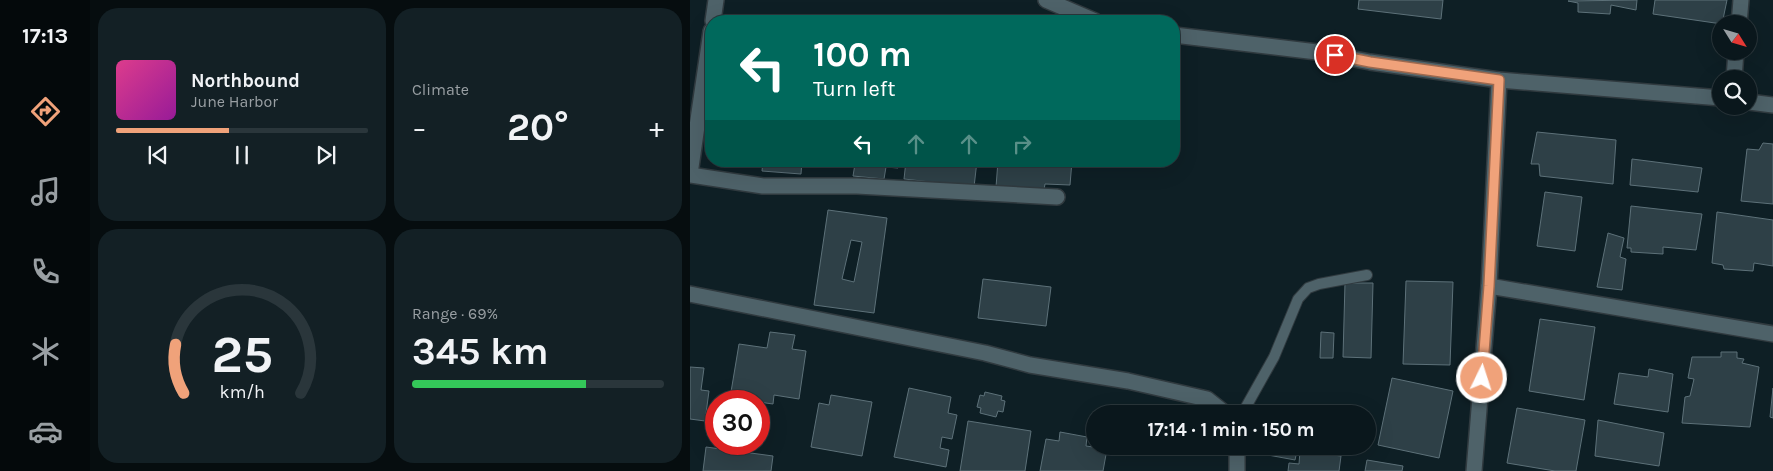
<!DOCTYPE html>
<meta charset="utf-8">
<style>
body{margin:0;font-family:Karla,sans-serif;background:#132025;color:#f1f3f6;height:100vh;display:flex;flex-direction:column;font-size:19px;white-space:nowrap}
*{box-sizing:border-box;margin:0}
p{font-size:16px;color:#999fa3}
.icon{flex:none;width:28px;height:28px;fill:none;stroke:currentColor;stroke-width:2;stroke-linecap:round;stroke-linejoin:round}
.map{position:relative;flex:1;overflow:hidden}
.details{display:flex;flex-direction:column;gap:8px;padding:8px;background:#060d0f;width:600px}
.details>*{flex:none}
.banner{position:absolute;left:15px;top:15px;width:475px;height:152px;border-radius:20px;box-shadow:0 5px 20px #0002,0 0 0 1px #2a363b;background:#00695c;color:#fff;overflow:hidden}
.needle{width:32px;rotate:127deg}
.fabs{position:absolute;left:1022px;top:15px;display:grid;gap:10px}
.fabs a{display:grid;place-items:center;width:45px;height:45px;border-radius:50%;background:#0a171c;box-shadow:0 5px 20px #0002,0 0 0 1px #2a363b;font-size:25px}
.speed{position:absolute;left:15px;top:390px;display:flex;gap:10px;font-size:25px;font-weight:700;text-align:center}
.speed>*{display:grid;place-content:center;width:65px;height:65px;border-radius:50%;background:#0a171c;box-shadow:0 5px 20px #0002,0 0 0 1px #2a363b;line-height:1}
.speed .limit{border:8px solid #d22;background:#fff;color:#111}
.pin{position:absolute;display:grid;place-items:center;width:42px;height:42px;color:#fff;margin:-21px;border:2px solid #fff;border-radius:50%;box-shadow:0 1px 5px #0007}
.me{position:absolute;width:55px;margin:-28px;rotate:4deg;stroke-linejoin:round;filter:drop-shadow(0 0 4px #0008)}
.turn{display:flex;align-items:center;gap:18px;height:105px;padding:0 25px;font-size:22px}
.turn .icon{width:65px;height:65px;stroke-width:2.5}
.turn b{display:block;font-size:35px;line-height:42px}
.lanes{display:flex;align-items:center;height:48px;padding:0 25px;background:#0003;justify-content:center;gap:25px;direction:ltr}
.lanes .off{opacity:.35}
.big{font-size:38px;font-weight:700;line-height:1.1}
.details .card{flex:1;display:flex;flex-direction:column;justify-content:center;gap:8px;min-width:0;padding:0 18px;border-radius:20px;background:#132025}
.details .dial{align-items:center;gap:0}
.dial svg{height:130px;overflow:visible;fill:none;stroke:#2a363b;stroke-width:7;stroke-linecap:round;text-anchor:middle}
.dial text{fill:#f1f3f6;stroke:none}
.song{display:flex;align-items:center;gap:15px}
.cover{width:60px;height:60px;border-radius:8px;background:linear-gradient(135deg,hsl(330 70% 55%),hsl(300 70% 35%))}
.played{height:5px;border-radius:2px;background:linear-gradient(90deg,#f0a27a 45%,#2a363b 45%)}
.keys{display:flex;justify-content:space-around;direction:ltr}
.heat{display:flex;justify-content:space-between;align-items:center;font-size:28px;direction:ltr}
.charge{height:8px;border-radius:4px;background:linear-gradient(90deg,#34c759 69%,#2a363b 0)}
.details .tiles{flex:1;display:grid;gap:8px;grid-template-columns:repeat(2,1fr)}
.trip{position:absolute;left:396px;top:405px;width:290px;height:50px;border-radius:25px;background:#0a171c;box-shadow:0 5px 20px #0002,0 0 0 1px #2a363b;font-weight:700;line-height:50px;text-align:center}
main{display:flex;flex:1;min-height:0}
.dock{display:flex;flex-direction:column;width:90px;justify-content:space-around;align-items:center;background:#04090b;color:#999fa3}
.dock .icon{width:35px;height:35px}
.dock .current{color:#f0a27a}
.dock b{font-size:22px;color:#f1f3f6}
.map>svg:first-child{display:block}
.building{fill:#2e4047;stroke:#5d7179;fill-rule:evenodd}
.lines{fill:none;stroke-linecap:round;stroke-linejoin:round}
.service-casing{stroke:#303a3f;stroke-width:12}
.minor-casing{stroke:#303a3f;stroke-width:18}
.service{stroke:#4e6269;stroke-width:10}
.minor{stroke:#4e6269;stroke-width:15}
.route-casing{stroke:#9c694f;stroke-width:12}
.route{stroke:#f0a27a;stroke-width:9}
</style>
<main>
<nav class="dock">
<b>17:13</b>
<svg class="icon current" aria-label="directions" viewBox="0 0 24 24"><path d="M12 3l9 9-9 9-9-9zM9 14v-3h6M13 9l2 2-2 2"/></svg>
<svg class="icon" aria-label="music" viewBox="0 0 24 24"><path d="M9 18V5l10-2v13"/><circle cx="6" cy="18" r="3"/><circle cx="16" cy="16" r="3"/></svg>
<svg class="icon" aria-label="phone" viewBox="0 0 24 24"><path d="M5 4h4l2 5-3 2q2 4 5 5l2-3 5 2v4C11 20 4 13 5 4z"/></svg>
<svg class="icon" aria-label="climate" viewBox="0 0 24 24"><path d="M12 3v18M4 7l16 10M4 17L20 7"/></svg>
<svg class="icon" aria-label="car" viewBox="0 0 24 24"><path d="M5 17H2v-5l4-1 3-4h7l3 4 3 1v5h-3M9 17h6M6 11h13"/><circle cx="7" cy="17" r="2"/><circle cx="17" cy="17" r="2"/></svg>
</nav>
<section class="details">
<div class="tiles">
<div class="card">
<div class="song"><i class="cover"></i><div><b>Northbound</b><p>June Harbor</p></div></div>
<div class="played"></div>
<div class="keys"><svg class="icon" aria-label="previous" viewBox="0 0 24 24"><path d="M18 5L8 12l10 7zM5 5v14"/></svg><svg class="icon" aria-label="pause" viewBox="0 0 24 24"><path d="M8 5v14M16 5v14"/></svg><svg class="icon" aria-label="next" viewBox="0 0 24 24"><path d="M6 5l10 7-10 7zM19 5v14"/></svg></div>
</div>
<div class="card"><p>Climate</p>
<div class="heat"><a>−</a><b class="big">20°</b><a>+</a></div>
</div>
<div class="card dial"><svg viewBox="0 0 100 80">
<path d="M14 69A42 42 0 1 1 86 69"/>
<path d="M14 69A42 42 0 0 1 9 39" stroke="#f0a27a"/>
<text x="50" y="56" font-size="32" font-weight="700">25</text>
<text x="50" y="72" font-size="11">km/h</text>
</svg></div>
<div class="card"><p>Range · 69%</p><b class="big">345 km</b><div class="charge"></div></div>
</div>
</section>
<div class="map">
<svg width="1083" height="471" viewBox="0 0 1083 471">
<rect width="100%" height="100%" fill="#0e1f25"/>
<g class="building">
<path d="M 669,0 L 753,0 L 751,19 L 668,9 Z"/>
<path d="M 947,0 L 946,10 L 921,5 L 920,14 L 888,12 L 888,3 L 878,1 Z"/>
<path d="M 965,0 L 1037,0 L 1032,24 L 963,14 Z"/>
<path d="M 847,132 L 926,140 L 923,184 L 850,176 L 849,164 L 841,164 Z"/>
<path d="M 1073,143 L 1083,144 L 1083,204 L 1051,201 L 1057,149 L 1069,150 Z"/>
<path d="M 942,159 L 1012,168 L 1008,192 L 940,185 Z"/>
<path d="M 73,161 L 112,161 L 111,174 L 72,171 Z"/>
<path d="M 144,161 L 209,161 L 208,168 L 196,167 L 194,179 L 163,176 L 165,164 Z"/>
<path d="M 216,161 L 287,161 L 284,187 L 214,179 Z"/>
<path d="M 308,161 L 382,161 L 380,185 L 355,184 L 354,190 L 306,187 Z"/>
<path d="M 855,192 L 892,197 L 885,251 L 847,246 Z"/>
<path d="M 941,206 L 1012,214 L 1006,250 L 973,247 L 973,254 L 941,252 L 941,248 L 937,248 Z"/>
<path d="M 138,210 L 197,218 L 184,313 L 124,305 ZM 161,240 L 172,242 L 164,282 L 152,279 Z"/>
<path d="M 1027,212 L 1083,220 L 1083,266 L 1064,263 L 1063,271 L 1034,269 L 1033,265 L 1022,263 Z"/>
<path d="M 918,233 L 934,238 L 930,257 L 936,259 L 932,290 L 907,287 Z"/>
<path d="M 293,279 L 361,287 L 356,326 L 288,318 Z"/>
<path d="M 716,281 L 763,282 L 760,365 L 713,364 Z"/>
<path d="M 655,283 L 683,283 L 681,358 L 653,357 Z"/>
<path d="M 850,319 L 905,327 L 894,400 L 839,391 Z"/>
<path d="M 80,332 L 105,335 L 102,349 L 116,351 L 109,399 L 84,395 L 83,404 L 40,398 L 49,344 L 77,348 Z"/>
<path d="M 631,332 L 644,333 L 643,358 L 630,358 Z"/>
<path d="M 1031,352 L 1047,352 L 1047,358 L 1054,359 L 1052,363 L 1069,367 L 1060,427 L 992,423 L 995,397 L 1000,396 L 1004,379 L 998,378 L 1002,357 L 1031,357 Z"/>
<path d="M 0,367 L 14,368 L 11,390 L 19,391 L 15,421 L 0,419 Z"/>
<path d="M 959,369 L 983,374 L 978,412 L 924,404 L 929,373 L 958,377 Z"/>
<path d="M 702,378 L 763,391 L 749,458 L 688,445 Z"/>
<path d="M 219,388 L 261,397 L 258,413 L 267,415 L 262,439 L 252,437 L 250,448 L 259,450 L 256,467 L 204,457 Z"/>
<path d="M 1083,388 L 1083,418 L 1080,417 Z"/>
<path d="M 295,392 L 312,396 L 311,400 L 315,401 L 313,412 L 308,411 L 306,417 L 290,413 L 291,408 L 287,407 L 290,395 L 294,396 Z"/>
<path d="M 141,395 L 182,402 L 172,456 L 121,447 L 129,403 L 139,405 Z"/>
<path d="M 827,408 L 895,420 L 886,471 L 865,471 L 817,463 Z"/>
<path d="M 908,420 L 974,433 L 969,466 L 905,456 Z"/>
<path d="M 278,421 L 341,431 L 335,471 L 270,471 Z"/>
<path d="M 370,432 L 397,437 L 396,446 L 417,449 L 413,471 L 350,471 L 356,439 L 369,441 Z"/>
<path d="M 580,446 L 608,446 L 605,460 L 578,455 Z"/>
<path d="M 16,447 L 83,456 L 81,471 L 13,471 Z"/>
<path d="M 610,451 L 651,456 L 649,471 L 598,471 L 599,463 L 609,464 Z"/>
<path d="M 677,460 L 713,466 L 712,471 L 675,471 Z"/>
</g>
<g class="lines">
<g class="service-casing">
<path id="service" d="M 552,414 L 584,357 L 608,299 L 618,288 L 629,284 L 677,275"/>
</g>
<g class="minor-casing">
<g id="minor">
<path d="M 356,0 L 405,21"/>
<path d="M 23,21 L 26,0"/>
<path d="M 1049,24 L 1051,0"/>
<path d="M 484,35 L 627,52 L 680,62 L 809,80 L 1031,98"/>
<path d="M 1044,79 L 1046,51"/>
<path d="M 1059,102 L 1083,105"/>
<path d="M 0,174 L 21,31"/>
<path d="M 0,175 L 73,186 L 167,186 L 367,197"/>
<path d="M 799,286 L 1083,334"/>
<path d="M 0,294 L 295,353 L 340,365 L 438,381 L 517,399 L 536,414"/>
<path d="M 547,446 L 547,471"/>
<path d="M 784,471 L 799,286 L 809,80"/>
</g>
</g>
<use href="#service" class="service"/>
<use href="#minor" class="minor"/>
</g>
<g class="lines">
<g class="route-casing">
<path id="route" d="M 645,55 L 680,62 L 809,80 L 799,286 L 792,378"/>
</g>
<use href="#route" class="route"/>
</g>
</svg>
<div class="fabs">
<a><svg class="needle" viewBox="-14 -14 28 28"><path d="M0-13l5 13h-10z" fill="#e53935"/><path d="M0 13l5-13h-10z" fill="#999fa3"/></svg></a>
<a><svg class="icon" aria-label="search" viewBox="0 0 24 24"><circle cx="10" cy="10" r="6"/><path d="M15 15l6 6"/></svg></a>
</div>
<div class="speed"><div class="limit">30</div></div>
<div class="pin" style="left:645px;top:55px;background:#d93025"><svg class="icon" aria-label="arrive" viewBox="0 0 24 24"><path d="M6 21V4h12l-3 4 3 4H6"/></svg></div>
<svg class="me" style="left:792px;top:378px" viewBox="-20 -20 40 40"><circle r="17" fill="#f0a27a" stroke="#fff" stroke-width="3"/><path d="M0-11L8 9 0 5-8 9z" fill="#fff"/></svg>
<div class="trip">17:14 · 1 min · 150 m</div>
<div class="banner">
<div class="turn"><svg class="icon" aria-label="left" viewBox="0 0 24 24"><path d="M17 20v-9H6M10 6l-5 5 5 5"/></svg><div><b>100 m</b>Turn left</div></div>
<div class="lanes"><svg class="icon" aria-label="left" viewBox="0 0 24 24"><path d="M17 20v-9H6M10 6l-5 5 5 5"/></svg><svg class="icon off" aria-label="ahead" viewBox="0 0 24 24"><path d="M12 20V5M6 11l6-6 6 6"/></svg><svg class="icon off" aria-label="ahead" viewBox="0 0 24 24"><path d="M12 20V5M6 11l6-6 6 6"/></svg><svg class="icon off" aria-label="right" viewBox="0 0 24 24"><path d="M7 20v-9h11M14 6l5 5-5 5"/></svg></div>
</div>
</div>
</main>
